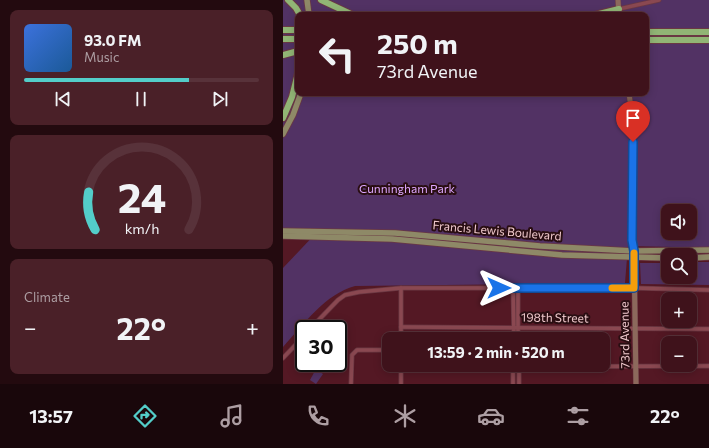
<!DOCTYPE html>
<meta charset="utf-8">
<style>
body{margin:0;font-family:Commissioner,sans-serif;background:#4a2028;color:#f1f3f6;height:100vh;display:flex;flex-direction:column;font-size:15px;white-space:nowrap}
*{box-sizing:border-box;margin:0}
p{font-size:13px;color:#ad9ea3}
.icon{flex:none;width:22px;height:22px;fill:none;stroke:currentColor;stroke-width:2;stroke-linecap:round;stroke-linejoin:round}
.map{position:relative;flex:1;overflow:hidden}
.drawer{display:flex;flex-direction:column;gap:10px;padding:10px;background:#230a0f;width:283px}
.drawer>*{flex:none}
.hud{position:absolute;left:12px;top:12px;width:354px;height:84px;border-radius:8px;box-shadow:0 2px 10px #0003,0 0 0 1px #58323a;background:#3f121b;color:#f1f3f6;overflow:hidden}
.controls{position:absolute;left:378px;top:204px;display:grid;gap:8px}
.controls a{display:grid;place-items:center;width:36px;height:36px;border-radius:8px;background:#3f121b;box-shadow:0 2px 10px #0003,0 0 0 1px #58323a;font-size:20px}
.speed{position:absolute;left:12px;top:320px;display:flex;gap:8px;font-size:20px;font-weight:700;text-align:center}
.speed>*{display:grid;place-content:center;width:52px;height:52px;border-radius:50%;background:#3f121b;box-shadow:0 2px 10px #0003,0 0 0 1px #58323a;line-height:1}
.speed .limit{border:2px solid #111;border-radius:6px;background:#fff;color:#111}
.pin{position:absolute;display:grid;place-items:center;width:34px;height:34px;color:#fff;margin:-41px -17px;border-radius:50% 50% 50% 0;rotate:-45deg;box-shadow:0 0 4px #0007}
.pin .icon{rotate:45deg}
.me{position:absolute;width:44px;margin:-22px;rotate:90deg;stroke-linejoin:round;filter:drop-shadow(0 0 3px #0008)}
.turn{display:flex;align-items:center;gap:14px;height:84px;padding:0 16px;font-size:18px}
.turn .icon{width:52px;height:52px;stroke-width:2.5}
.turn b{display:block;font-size:28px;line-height:34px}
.big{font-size:30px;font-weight:700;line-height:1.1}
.drawer .tile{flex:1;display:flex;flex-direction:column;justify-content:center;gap:6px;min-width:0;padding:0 14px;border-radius:8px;background:#4a2028}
.drawer .dial{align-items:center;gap:0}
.dial svg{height:104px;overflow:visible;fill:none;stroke:#58323a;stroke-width:7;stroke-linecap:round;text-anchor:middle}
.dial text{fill:#f1f3f6;stroke:none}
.song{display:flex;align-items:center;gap:12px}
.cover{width:48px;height:48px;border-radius:6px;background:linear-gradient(135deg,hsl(220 70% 55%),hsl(210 70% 35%))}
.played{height:4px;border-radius:2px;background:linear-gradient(90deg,#53cdc9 70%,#58323a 70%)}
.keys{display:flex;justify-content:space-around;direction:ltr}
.heat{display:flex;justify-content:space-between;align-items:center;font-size:22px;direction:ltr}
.trip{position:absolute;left:99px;top:332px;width:228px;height:40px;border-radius:8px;background:#3f121b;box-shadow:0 2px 10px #0003,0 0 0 1px #58323a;font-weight:700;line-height:40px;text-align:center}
.tab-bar{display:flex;height:64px;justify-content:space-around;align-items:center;background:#19070b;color:#ad9ea3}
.tab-bar .icon{width:28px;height:28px}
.tab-bar .selected{color:#53cdc9}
.tab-bar b{font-size:18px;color:#f1f3f6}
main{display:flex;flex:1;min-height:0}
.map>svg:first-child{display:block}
.green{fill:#523264;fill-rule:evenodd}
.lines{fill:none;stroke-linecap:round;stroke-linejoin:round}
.street-casing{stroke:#6a3843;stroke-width:5}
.secondary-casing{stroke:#6a3843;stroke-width:6}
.primary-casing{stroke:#6a3843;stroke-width:7}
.highway-casing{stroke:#6a3843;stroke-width:8}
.street{stroke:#8a4851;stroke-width:3.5}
.secondary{stroke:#8c695c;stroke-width:5}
.primary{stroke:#8e8967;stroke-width:5.5}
.highway{stroke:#91b575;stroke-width:6}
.route-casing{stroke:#114b97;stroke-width:10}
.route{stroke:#1a73e8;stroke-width:7}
.slow{stroke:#f59e0b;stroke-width:7}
.labels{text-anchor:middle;stroke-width:4;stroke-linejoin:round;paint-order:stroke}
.park-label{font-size:12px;fill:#dda6fe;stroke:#290e12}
.street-label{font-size:12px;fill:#f0c9cd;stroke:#290e12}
</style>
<main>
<section class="drawer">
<div class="tile">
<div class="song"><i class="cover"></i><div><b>93.0 FM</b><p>Music</p></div></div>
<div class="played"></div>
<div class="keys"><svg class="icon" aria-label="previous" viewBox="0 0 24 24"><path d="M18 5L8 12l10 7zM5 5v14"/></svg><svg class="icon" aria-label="pause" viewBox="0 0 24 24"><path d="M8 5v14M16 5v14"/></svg><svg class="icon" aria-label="next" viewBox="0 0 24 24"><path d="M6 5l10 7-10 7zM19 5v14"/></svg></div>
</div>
<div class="tile dial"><svg viewBox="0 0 100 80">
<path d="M14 69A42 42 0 1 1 86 69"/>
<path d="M14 69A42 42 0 0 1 9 40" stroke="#53cdc9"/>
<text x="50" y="56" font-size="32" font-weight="700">24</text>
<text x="50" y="72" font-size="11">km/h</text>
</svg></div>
<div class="tile"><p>Climate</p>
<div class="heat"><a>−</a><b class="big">22°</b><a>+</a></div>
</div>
</section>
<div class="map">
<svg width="426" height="384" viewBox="0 0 426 384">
<rect width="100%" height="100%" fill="#541824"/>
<g class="green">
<path d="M 0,0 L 426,0 L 426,247 L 391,247 L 345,246 L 342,283 L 72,286 C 42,294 21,324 0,347 L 0,268 L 36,230 L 0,229 ZM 15,15 L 363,15 L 363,93 L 15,93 ZM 385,211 L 407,211 L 407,233 L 385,233 Z"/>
<path d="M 407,262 L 426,262 L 426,285 L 358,284 L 357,263 L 385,263 L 385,277 L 407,277 Z"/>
<path d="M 33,369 L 40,374 L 33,384 L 27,380 Z"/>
</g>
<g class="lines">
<g class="street-casing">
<g id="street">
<path d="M 336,9 L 376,0"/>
<path d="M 230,288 L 231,339"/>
<path d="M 118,327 L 426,329"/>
<path d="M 27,329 L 55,300 L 62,295 L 76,292 L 118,288 L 351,288 L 426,290"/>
<path d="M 118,339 L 118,288"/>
<path d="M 235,339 L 235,288"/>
<path d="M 0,358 L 21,336"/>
<path d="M 236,365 L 236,384"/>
<path d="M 118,367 L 426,366"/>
<path d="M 68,384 L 69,355 L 74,350 L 106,350"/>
<path d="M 118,384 L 118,365"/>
<path d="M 230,384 L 230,366"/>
</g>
</g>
<g class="secondary-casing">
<g id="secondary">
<path d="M 335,0 L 336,15"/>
<path d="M 346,93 L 349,116 L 349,240 L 351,251 L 353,384"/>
</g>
</g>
<g class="primary-casing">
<g id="primary">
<path d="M 24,0 L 26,15"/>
<path d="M 0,134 L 10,115 L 18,93"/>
<path d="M 0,231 L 112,233 L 257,246 L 351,251 L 426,250"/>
<path d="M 0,236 L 109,239 L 279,255 L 385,258"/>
<path d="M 407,258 L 426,257"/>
</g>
</g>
<g class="highway-casing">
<g id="highway">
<path d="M 5,0 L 13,8 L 17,15"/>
<path d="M 38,0 L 70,15"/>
<path d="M 312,15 L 336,9"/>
<path d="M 0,30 L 15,30"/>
<path d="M 363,32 L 426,32"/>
<path d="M 0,39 L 15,39"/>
<path d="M 363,40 L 426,40"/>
<path d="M 0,55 L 15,51"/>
<path d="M 0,118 L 9,97 L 15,73"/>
</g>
</g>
<use href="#street" class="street"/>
<use href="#secondary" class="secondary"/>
<use href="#primary" class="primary"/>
<use href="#highway" class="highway"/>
</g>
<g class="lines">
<g class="route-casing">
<path id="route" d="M 216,288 L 351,288 L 351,251 L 349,240 L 350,142"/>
</g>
<use href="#route" class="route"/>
<path class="slow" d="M 329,288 L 351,288 L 351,253"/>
</g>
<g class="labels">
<g class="park-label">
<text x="124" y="193">Cunningham Park</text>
</g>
<g class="street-label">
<text transform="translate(214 231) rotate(5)" y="4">Francis Lewis Boulevard</text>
<text transform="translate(272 318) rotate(1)" y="4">198th Street</text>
<text transform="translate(342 335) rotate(-91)" y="4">73rd Avenue</text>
</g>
</g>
</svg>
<div class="controls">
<a><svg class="icon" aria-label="sound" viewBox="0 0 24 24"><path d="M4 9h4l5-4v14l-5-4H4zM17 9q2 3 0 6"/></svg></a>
<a><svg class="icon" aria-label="search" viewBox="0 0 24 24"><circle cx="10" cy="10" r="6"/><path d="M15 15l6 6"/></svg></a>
<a>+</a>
<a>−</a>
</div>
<div class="speed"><div class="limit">30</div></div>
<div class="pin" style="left:350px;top:142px;background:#d93025"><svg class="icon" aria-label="arrive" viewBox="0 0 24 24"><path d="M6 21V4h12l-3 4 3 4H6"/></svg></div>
<svg class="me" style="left:216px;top:288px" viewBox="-20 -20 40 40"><path d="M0-17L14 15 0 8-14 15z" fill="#1a73e8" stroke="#fff" stroke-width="4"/></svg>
<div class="trip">13:59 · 2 min · 520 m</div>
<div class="hud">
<div class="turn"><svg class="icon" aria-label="left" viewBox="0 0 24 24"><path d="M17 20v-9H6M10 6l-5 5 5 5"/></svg><div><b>250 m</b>73rd Avenue</div></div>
</div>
</div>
</main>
<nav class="tab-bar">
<b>13:57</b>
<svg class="icon selected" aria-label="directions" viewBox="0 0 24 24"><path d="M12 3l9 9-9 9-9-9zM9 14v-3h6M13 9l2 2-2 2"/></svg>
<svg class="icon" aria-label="music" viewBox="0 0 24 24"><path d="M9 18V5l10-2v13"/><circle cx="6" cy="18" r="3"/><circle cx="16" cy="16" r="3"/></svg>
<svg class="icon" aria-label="phone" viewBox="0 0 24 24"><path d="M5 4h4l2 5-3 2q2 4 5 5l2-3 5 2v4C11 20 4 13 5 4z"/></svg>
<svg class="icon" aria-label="climate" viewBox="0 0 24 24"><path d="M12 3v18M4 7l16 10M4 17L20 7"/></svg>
<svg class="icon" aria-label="car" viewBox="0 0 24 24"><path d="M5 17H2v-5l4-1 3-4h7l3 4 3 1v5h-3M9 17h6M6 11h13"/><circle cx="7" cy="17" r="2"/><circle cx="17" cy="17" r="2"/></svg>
<svg class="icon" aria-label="filters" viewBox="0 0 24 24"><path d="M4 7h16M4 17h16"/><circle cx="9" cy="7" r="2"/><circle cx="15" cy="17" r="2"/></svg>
<b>22°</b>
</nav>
